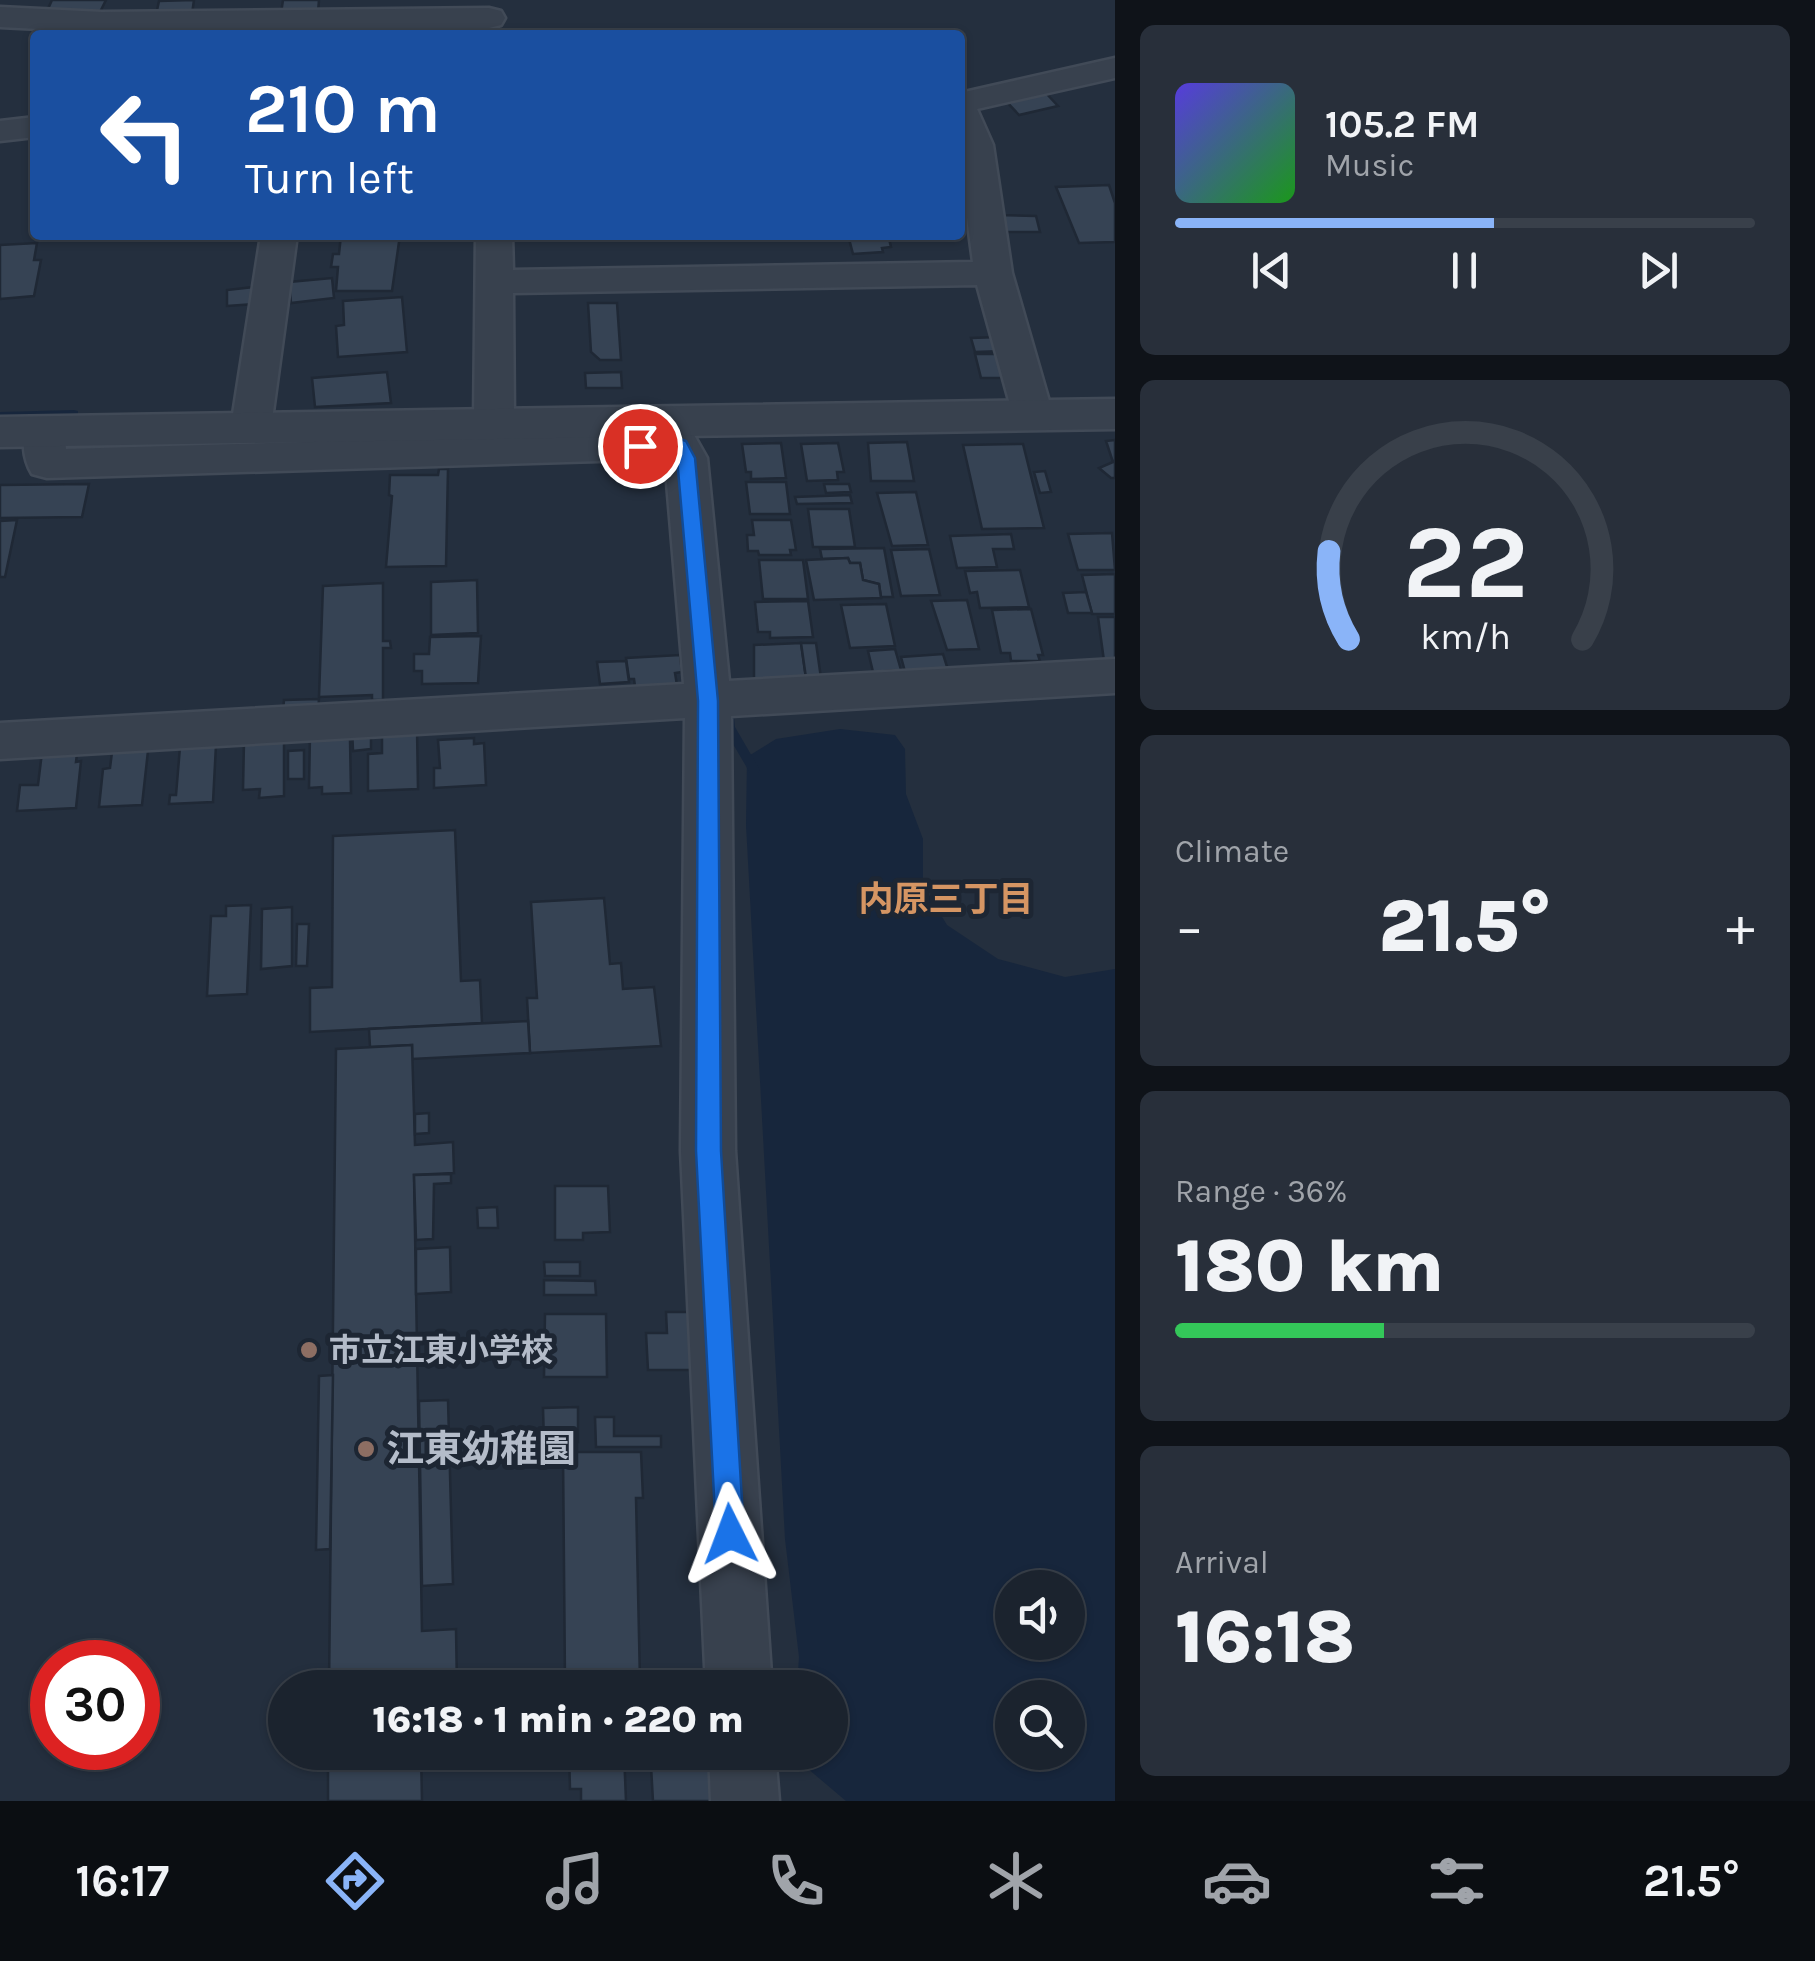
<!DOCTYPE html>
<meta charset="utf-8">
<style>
body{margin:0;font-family:Karla,"Noto Sans JP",sans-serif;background:#282f3a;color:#f1f3f6;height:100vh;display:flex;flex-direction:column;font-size:38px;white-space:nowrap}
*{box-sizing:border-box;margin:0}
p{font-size:32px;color:#a0a4aa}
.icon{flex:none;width:55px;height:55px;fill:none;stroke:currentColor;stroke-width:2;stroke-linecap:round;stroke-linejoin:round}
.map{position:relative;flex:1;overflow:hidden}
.sheet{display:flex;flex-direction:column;gap:25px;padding:25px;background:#0f1319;width:700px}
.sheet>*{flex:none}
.top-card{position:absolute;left:30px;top:30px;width:935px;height:210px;border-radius:10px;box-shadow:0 2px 8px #0004,0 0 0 2px #39404a;background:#1a4fa0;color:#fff;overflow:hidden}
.controls{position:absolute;left:995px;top:1570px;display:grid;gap:20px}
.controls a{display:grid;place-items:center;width:90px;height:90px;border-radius:50%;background:#1b232e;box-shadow:0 2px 8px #0004,0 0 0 2px #39404a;font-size:50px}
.speed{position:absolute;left:30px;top:1640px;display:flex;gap:20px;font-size:50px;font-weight:700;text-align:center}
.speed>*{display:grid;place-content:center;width:130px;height:130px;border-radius:50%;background:#1b232e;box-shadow:0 2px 8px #0004,0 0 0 2px #39404a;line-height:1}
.speed .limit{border:15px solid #d22;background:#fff;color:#111}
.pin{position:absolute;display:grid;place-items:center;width:85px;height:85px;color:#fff;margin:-42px;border:5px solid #fff;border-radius:50%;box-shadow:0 2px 10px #0007}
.me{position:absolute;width:110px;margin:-55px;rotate:357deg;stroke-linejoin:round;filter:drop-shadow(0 0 8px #0008)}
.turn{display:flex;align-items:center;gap:35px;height:210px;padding:0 50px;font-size:45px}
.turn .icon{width:130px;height:130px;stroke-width:2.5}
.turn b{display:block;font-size:70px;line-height:85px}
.big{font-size:75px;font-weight:800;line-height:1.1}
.sheet .card{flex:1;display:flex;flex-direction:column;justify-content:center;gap:15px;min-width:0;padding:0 35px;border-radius:15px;background:#282f3a}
.sheet .dial{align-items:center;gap:0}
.dial svg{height:260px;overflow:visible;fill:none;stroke:#39404a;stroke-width:7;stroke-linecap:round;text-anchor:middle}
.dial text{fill:#f1f3f6;stroke:none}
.song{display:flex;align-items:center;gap:30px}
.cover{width:120px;height:120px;border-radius:15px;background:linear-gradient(135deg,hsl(250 70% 55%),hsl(120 70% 35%))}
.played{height:10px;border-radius:5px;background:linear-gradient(90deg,#8ab4f8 55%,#39404a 55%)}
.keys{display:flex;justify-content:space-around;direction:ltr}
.heat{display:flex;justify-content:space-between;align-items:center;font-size:55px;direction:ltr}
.charge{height:15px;border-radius:8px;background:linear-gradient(90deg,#34c759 36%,#39404a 0)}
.trip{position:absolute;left:268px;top:1670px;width:580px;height:100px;border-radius:50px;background:#1b232e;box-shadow:0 2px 8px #0004,0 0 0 2px #39404a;font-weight:800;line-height:100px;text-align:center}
.tab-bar{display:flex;height:160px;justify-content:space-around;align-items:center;background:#0b0e12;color:#a0a4aa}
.tab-bar .icon{width:70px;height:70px}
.tab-bar .active{color:#8ab4f8}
.tab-bar b{font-size:45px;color:#f1f3f6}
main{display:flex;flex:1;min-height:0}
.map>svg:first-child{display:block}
.water{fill:#17263c;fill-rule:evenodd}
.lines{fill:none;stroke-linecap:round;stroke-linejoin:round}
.stream{fill:#17263c;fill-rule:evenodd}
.building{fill:#364354;stroke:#1f2835;stroke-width:2.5}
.minor-casing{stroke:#414a57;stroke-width:5}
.tertiary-casing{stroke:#414a57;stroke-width:5}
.minor{fill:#38414e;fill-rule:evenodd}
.tertiary{fill:#38414e;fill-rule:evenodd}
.route{fill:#1a73e8;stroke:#114b97;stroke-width:2.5}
.education-dot{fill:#8d6e63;stroke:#1d2633;stroke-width:4}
.labels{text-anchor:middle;stroke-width:10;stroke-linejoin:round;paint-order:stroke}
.poi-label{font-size:32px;font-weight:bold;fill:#b4bcc9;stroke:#1d2633;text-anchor:start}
.neighbourhood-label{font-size:35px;font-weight:bold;fill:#d59563;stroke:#1d2633}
.near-poi-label{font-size:38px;font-weight:bold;fill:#b4bcc9;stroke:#1d2633;text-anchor:start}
</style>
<main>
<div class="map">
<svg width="1115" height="1801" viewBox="0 0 1115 1801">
<rect width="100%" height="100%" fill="#242f3e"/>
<path class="water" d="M 840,729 L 895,735 L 905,749 L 906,794 L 923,839 L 923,885 L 947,925 L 998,959 L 1065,977 L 1115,969 L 1115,1801 L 846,1801 L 794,1757 L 794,1753 L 830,1752 L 830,1688 L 797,1687 L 799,1657 L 785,1539 L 746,825 L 747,757 L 776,739 ZM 1012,1588 L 1068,1588 L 1068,1642 L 1012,1642 ZM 1012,1698 L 1068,1698 L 1068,1752 L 1012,1752 Z"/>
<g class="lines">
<g class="stream">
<path d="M 74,410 L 78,411 L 78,415 L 0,418 L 0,412 Z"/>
<path d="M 728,713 L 734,717 L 735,727 L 760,770 L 758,773 L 750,773 L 723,727 L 722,717 Z"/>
</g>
</g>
<g class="building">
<path d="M 52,0 L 106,0 L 99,14 L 47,11 Z"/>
<path d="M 194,0 L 192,14 L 156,15 L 159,1 Z"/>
<path d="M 283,0 L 319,0 L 318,12 L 281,13 Z"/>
<path d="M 1044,91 L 1058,106 L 1019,115 L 1005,100 Z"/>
<path d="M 1109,185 L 1115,203 L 1115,242 L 1079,243 L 1056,187 Z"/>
<path d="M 996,215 L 1036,216 L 1040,232 L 1000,232 Z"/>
<path d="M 341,235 L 400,235 L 392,291 L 336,291 L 338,267 L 331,267 L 333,254 L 339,254 Z"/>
<path d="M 848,235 L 888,235 L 891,247 L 882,248 L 883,252 L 853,254 Z"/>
<path d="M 37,243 L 34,260 L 41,260 L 34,296 L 0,299 L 0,245 Z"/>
<path d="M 332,278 L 334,298 L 291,303 L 289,282 Z"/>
<path d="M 254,287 L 255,304 L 227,306 L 227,290 Z"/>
<path d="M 402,297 L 407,352 L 338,357 L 336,326 L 344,325 L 343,301 Z"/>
<path d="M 588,303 L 617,303 L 621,360 L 600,360 L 591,352 Z"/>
<path d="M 999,337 L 1003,351 L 975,352 L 971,338 Z"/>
<path d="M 975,354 L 1006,354 L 1012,378 L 981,378 Z"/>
<path d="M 387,372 L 391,403 L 315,407 L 312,378 Z"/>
<path d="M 621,372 L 622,388 L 586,388 L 585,373 Z"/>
<path d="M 1115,440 L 1115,478 L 1111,478 L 1099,468 L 1113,462 L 1106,441 Z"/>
<path d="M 907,442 L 914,481 L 871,481 L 868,443 Z"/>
<path d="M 781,443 L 786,478 L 751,479 L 751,472 L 746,472 L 742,444 Z"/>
<path d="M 838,443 L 844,472 L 837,472 L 838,480 L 807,481 L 801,444 Z"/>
<path d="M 1023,444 L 1044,528 L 982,529 L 963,445 Z"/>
<path d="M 439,469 L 448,469 L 446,566 L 386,567 L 392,496 L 389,495 L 390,475 L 438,475 Z"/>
<path d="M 1045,471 L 1051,492 L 1040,493 L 1034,472 Z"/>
<path d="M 746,482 L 786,482 L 790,514 L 750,514 Z"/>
<path d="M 89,484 L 82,517 L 0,518 L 0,485 Z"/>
<path d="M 824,484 L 849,484 L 851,492 L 826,493 Z"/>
<path d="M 916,492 L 928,545 L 892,546 L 877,493 Z"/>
<path d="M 850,495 L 852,503 L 797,504 L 795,497 Z"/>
<path d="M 808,509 L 849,509 L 855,547 L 813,547 Z"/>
<path d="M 17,520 L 5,577 L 0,577 L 0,521 Z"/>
<path d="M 752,520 L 791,520 L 796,550 L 790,550 L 791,555 L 759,555 L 758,551 L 748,551 L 747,535 L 754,535 Z"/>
<path d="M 1112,533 L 1115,570 L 1078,570 L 1068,534 Z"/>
<path d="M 1011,534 L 1014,549 L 993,549 L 997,567 L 957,568 L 950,536 Z"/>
<path d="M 884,548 L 893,597 L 881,597 L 879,584 L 863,580 L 860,563 L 850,563 L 848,558 L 822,559 L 820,549 Z"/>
<path d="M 929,549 L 940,595 L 901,596 L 891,550 Z"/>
<path d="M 848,558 L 850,563 L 860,563 L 863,580 L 879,584 L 881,598 L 814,600 L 806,560 Z"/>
<path d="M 759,560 L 803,560 L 808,599 L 763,599 Z"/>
<path d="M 1020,570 L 1029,607 L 980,608 L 977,592 L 970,593 L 965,571 Z"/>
<path d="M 1115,574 L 1115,614 L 1092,614 L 1082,575 Z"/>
<path d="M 477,580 L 478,633 L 431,635 L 431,582 Z"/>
<path d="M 383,583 L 383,641 L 390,641 L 391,648 L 383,648 L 383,700 L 372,700 L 372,695 L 319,697 L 323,586 Z"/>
<path d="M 1086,592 L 1092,613 L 1068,613 L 1063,593 Z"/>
<path d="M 967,600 L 979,649 L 947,650 L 931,601 Z"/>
<path d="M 808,601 L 813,637 L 770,638 L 770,632 L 758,632 L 755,602 Z"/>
<path d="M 886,604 L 895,646 L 850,648 L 841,605 Z"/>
<path d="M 1031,609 L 1043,655 L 1038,655 L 1040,661 L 1011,661 L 1010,653 L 1001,653 L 992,610 Z"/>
<path d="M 1098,617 L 1115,617 L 1115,661 L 1104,661 Z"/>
<path d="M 481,636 L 478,683 L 422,684 L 422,671 L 414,671 L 414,654 L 429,654 L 430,637 Z"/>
<path d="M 801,643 L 806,678 L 754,679 L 754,645 Z"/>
<path d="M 801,643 L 816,643 L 821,678 L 806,678 Z"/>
<path d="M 895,649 L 901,670 L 873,672 L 868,651 Z"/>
<path d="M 943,654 L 950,676 L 907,679 L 901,657 Z"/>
<path d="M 680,655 L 682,672 L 675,673 L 678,691 L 636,694 L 634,679 L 629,679 L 626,658 Z"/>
<path d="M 626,661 L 629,682 L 600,684 L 597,662 Z"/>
<path d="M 319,699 L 318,711 L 283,712 L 284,700 Z"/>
<path d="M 352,727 L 371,733 L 371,749 L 353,751 Z"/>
<path d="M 417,728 L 418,789 L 368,791 L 368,754 L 382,753 L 382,729 Z"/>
<path d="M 342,734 L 342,739 L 350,739 L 351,793 L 322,794 L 322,787 L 309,788 L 310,735 Z"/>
<path d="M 284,738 L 284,796 L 259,798 L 260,789 L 243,790 L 244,741 Z"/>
<path d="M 474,738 L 474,744 L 484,743 L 486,785 L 434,788 L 434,768 L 440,768 L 438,740 Z"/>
<path d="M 149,742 L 142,805 L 99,807 L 103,769 L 110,768 L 113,744 Z"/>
<path d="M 43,744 L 77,754 L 76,762 L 81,761 L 76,808 L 17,811 L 20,785 L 38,785 Z"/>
<path d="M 216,745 L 213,802 L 169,804 L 170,795 L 176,795 L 180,747 Z"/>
<path d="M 304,750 L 304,779 L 288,779 L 288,751 Z"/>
<path d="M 455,830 L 461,981 L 480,980 L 482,1023 L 310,1032 L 310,988 L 332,987 L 333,836 Z"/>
<path d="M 604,898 L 610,964 L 621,963 L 623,989 L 654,987 L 661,1046 L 530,1053 L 527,998 L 537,998 L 531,902 Z"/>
<path d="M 251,905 L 247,994 L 207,996 L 211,916 L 226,916 L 226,906 Z"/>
<path d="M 292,907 L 292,966 L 261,969 L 262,909 Z"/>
<path d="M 297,924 L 309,924 L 307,966 L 296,966 Z"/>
<path d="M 528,1021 L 530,1053 L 412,1059 L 412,1045 L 370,1047 L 369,1029 Z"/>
<path d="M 412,1045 L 415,1145 L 453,1142 L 454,1173 L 414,1175 L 422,1631 L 456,1629 L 457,1688 L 329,1688 L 336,1049 Z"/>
<path d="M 429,1113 L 429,1133 L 415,1134 L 415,1114 Z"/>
<path d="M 451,1174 L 451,1183 L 434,1184 L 433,1239 L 416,1240 L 414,1175 Z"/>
<path d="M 555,1186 L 608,1186 L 610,1232 L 583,1233 L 583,1240 L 555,1240 Z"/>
<path d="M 497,1207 L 498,1228 L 478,1228 L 477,1208 Z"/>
<path d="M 450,1247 L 451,1292 L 416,1294 L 416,1249 Z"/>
<path d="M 544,1262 L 580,1262 L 580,1276 L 545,1276 Z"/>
<path d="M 544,1280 L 595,1281 L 596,1295 L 544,1295 Z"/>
<path d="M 666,1312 L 708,1312 L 711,1370 L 648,1370 L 646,1333 L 667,1333 Z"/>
<path d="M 545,1314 L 606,1314 L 607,1377 L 544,1377 Z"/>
<path d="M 333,1375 L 330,1549 L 316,1550 L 319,1376 Z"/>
<path d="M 448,1400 L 453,1584 L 422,1586 L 419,1401 Z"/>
<path d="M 578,1407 L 578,1442 L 544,1443 L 543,1408 Z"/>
<path d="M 595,1417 L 614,1417 L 614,1436 L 661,1436 L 661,1447 L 596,1447 Z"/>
<path d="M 563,1452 L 641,1452 L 643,1498 L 636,1498 L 640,1681 L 565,1681 Z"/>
<path d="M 328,1752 L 421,1752 L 422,1801 L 328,1801 Z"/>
<path d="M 569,1752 L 624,1752 L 626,1801 L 581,1801 L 581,1789 L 570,1789 Z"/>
<path d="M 653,1752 L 718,1752 L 719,1757 L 654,1761 Z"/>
<path d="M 722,1763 L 726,1801 L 653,1801 L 651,1766 Z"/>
</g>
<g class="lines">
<g class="minor-casing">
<g id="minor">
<path d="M 0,7 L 102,12 L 489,8 L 501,11 L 505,18 L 501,25 L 489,28 L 76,35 L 79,31 L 0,27 Z"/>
<path d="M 1115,58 L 1115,78 L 977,109 L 993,145 L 1012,273 L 1053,415 L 1047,424 L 1033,428 L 1019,424 L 1013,415 L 977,285 L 513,293 L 514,422 L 508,432 L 494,436 L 480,432 L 474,422 L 476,235 L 512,235 L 513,270 L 973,262 L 960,165 L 960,93 Z"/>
<path d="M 35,117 L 35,137 L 0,141 L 0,121 Z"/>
<path d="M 261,235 L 297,235 L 271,427 L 265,437 L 251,441 L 237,437 L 231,427 Z"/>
<path d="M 44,417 L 58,421 L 64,431 L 66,449 L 679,431 L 694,435 L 707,458 L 729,681 L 1115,659 L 1115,693 L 731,716 L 735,1151 L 772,1688 L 706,1688 L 681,1151 L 685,718 L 0,759 L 0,723 L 684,684 L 665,459 L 47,478 L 32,474 C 23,459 20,436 30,421 Z"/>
<path d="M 709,1752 L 775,1752 L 779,1801 L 711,1801 Z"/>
</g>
</g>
<g class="tertiary-casing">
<path id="tertiary" d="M 1115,399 L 1115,429 L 0,447 L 0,417 Z"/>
</g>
<use href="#minor" class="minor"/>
<use href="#tertiary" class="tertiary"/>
</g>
<path class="route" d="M 680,439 L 686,441 L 695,458 L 718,701 L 721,1151 L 744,1534 L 740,1544 L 730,1548 L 720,1544 L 716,1534 L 696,1151 L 698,701 L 677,458 L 673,452 L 640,453 L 631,446 L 640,440 Z"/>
<g class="education-dot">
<circle cx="309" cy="1350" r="10"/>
<circle cx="366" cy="1449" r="10"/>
</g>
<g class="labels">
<g class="poi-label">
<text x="329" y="1361">市立江東小学校</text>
</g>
<g class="neighbourhood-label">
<text x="946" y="911">内原三丁目</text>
</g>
<g class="near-poi-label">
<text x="386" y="1462">江東幼稚園</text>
</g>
</g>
</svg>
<div class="controls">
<a><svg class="icon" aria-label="sound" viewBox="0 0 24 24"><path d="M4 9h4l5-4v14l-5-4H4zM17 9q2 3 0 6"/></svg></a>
<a><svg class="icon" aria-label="search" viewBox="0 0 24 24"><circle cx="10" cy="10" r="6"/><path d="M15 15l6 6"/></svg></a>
</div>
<div class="speed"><div class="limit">30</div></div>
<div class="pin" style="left:640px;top:446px;background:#d93025"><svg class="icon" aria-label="arrive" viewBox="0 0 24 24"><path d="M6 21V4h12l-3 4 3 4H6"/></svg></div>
<svg class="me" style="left:730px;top:1534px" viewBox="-20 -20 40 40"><path d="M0-17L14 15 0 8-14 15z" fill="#1a73e8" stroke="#fff" stroke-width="4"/></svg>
<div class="trip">16:18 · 1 min · 220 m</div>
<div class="top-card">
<div class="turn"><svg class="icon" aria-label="left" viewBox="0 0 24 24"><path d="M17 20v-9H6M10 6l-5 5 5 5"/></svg><div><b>210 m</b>Turn left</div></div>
</div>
</div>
<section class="sheet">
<div class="card">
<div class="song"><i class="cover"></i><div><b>105.2 FM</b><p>Music</p></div></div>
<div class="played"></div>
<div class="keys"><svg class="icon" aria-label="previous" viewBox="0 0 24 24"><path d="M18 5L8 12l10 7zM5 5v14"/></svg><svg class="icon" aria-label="pause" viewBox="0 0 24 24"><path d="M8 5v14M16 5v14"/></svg><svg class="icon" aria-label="next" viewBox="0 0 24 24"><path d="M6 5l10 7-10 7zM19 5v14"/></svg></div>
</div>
<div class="card dial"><svg viewBox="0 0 100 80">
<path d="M14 69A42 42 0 1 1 86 69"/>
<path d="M14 69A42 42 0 0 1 8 42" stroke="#8ab4f8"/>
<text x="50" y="56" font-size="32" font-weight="700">22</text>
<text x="50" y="72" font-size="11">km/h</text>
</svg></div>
<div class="card"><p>Climate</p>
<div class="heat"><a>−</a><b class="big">21.5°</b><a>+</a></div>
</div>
<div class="card"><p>Range · 36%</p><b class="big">180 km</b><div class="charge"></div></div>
<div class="card"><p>Arrival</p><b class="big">16:18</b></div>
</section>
</main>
<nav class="tab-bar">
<b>16:17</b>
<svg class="icon active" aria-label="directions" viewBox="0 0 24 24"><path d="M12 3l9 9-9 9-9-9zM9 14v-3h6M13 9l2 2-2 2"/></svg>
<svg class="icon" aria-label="music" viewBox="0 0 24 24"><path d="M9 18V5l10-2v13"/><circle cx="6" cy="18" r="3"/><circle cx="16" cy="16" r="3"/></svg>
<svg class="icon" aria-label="phone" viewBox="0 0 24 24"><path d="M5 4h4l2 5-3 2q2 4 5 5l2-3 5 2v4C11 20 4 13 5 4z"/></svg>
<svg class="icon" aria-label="climate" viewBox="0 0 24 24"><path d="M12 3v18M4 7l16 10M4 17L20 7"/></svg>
<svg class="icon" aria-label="car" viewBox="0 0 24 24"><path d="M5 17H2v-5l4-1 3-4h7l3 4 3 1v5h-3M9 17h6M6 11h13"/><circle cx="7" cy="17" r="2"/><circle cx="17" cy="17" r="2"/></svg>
<svg class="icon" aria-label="filters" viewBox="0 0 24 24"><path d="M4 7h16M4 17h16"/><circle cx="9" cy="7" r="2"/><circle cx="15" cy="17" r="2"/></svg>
<b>21.5°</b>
</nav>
